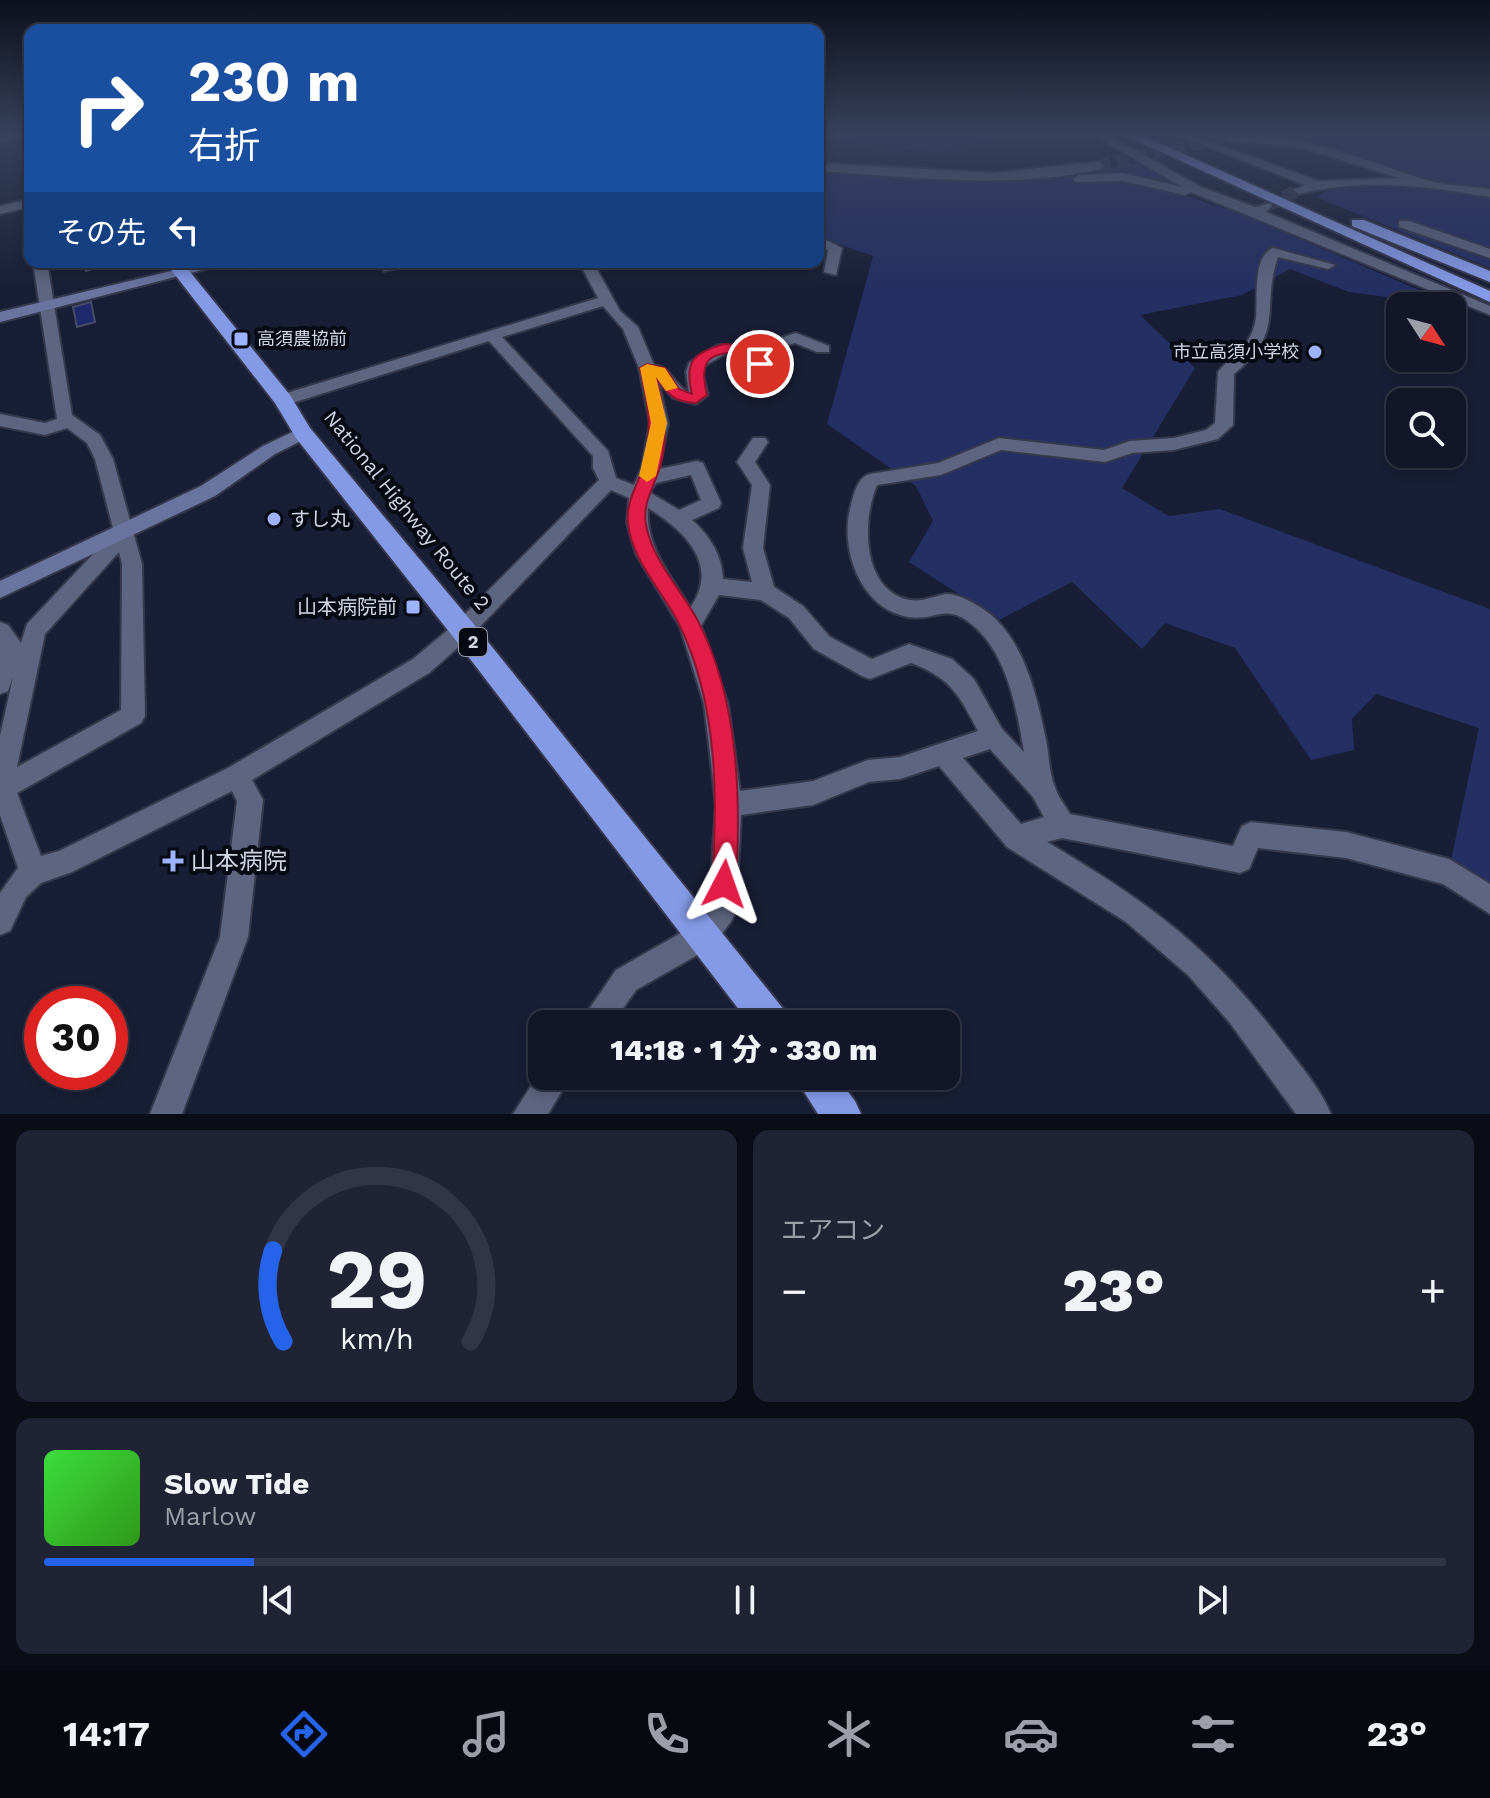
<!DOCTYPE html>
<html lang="ja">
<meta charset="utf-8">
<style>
body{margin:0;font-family:"Work Sans","Noto Sans JP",sans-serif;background:#1f2334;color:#f1f3f6;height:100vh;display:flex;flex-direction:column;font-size:30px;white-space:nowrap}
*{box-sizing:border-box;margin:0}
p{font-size:26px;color:#9c9fa8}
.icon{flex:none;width:44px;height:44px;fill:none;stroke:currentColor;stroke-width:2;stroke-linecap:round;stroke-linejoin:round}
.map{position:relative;height:1114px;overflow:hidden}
.drawer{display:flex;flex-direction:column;gap:16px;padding:16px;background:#0a0c16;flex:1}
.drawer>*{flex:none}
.hud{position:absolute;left:24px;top:24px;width:800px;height:244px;border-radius:16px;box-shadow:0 4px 12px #0003,0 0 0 2px #313545;background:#1a4fa0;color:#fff;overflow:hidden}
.needle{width:52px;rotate:126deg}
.controls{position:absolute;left:1386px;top:292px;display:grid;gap:16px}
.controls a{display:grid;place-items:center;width:80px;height:80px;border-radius:16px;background:#121628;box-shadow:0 4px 12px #0003,0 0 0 2px #313545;font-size:40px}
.speed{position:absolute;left:24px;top:986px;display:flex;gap:16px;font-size:40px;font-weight:700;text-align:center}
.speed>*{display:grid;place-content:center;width:104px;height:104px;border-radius:50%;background:#121628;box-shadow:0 4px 12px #0003,0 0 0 2px #313545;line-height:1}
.speed .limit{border:12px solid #d22;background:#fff;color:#111}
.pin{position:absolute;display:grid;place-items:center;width:68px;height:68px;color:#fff;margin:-34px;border:4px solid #fff;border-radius:50%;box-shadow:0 2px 8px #0007}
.me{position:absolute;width:88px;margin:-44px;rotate:4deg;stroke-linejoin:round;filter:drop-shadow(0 0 6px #0008)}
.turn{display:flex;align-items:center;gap:28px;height:168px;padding:0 32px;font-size:36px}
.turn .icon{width:104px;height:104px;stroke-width:2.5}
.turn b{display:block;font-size:56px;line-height:68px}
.then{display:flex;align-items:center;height:76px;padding:0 32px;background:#0003;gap:16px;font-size:30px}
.big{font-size:60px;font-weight:800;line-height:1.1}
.drawer .widget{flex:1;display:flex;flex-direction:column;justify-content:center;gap:12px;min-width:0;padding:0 28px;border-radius:16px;background:#1f2334}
.drawer .dial{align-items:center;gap:0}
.dial svg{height:208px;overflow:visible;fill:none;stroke:#313545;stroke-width:7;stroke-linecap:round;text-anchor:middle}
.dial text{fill:#f1f3f6;stroke:none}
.song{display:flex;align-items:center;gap:24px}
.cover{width:96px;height:96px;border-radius:12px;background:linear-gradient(135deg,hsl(120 70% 55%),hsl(110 70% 35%))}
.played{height:8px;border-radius:4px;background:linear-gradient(90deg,#2563eb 15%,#313545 15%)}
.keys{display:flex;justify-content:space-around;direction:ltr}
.heat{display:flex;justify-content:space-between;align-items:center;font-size:44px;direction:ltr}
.drawer .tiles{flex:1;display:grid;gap:16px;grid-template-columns:1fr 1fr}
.widget:last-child{grid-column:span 2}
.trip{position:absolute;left:528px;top:1010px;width:432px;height:80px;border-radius:16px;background:#121628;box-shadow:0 4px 12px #0003,0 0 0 2px #313545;font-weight:800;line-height:80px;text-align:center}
.tabs{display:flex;height:128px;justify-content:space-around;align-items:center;background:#070910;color:#9c9fa8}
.tabs .icon{width:56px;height:56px}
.tabs .current{color:#2563eb}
.tabs b{font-size:36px;color:#f1f3f6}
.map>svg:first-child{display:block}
.green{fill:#242f63}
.building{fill:#1e286d;stroke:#454c66;stroke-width:2}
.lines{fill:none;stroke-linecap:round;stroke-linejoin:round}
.street-tunnel{stroke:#34394f;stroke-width:13;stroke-dasharray:13 6;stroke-linecap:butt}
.street-casing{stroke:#36384c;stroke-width:4}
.secondary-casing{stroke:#36384c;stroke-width:4}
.highway-casing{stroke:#36384c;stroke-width:4}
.street{fill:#5d6580;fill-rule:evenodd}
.secondary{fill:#69759f;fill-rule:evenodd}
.highway{fill:#859ae7;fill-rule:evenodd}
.route{fill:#e11d48;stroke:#92132f;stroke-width:2}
.slow{fill:#f59e0b}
.poi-dot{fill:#9eb3fd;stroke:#070913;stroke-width:3}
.labels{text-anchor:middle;stroke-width:8;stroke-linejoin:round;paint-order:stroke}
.far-poi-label{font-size:18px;fill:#d0d5e4;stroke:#070913;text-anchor:start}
.shield{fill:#070913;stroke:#9498a5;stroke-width:2}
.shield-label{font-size:18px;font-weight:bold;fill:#d0d5e4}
.street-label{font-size:20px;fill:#d0d5e4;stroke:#070913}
.poi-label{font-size:20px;fill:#d0d5e4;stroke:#070913;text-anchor:start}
.near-poi-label{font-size:24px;fill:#d0d5e4;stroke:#070913;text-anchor:start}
</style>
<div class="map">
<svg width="1490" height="1114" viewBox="0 0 1490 1114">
<rect width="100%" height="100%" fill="#181e35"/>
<g class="green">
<path d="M 818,134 L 1021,134 L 937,153 L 818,139 Z"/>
<path d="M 1250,134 L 1490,134 L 1490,268 L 1316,197 L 1336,186 L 1441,188 C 1381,160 1316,141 1250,134 Z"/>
<path d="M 1137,163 L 1163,178 L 1162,188 L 1238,213 L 1459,307 L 1349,292 L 1290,269 L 1242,295 L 1140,315 L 1195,368 L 1122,488 L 1169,516 L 1220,509 L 1490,609 L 1490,884 L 1451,860 L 1479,728 L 1376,694 L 1352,719 L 1354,750 L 1311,760 L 1235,648 L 1165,623 L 1142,649 L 1072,582 L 999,620 L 909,562 L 933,521 L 916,486 L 827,424 L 873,256 L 818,237 L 818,172 C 931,182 1024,183 1137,163 Z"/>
</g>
<g class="building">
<path d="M 80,262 L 115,262 L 86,271 Z"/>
<path d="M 91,302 L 95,322 L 77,327 L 73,307 Z"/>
</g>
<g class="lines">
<g class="street-tunnel">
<path d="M 1098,166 L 1228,137"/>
<path d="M 1266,206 L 1299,190"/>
</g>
<g class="street-casing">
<g id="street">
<path d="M 29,134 L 27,136 L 0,141 L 0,135 Z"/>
<path d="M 1092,134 L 1106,134 L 1201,187 L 1255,207 L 1271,203 L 1272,206 L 1266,212 L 1490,306 L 1490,315 L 1191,192 L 1185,195 L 1123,181 L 1075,182 L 1073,179 L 1079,175 L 1123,173 L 1182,187 Z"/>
<path d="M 1175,134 L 1191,134 L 1318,181 L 1399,178 L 1303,148 L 1228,140 L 1222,137 C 1254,116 1387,168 1423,179 C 1444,186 1469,186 1490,189 L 1490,197 C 1427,186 1362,178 1299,194 L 1293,190 L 1305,185 Z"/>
<path d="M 1098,162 L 1104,166 L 1102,169 C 1009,190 912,177 818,171 L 818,163 L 993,173 Z"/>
<path d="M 30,199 L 30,207 L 0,214 L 0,206 Z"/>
<path d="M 1399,221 L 1409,221 L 1490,249 L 1490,258 L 1399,227 Z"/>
<path d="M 818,236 L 842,248 L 836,275 L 824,272 L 828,250 L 818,245 Z"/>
<path d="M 1273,248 L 1335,265 L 1328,269 L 1278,257 C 1260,310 1287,330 1234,374 L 1233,425 L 1218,439 L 1174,450 L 1132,453 L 1105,462 L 1001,450 L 941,475 L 877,485 C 862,520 861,590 910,600 C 922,602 935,596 946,594 C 958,593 980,606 990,614 C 1025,643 1037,697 1046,740 C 1049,755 1049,773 1055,787 C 1058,797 1065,805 1070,814 L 1233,846 L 1242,826 L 1251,822 L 1346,832 L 1449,859 L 1490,884 L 1490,914 L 1443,884 L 1346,858 L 1258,848 L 1249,869 L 1240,873 L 1062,838 L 1047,842 C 1148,902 1211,947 1283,1043 C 1300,1065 1320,1088 1331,1114 L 1296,1114 L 1230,1023 L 1188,975 L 1126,922 L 1007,847 L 939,766 L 900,779 L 869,782 L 813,805 L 741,815 L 736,910 L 732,920 L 713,946 L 636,990 L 612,1024 L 579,1024 L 616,970 L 693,926 L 709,905 L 716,805 L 704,704 L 680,627 L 636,554 L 627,523 L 629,498 L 611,490 L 471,636 L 429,673 L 252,780 L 263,800 L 248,937 L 182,1114 L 150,1114 L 220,937 L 237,801 L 232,791 L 72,872 L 41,883 L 26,897 L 10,931 L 0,935 L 0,893 L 18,868 L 0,815 L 0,736 L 13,677 L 8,691 L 0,694 L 0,622 L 8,625 L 21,643 L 27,624 L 114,532 L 95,459 L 87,443 L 67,428 L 45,435 L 0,426 L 0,414 L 45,423 L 57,419 L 33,262 L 47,262 L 72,415 L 100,435 L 113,459 L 142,564 L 145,716 L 141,723 L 17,793 L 41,856 L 59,851 L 228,768 L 413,659 L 455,624 L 599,480 L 593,468 L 593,456 L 489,341 L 289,404 L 283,405 L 275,400 L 277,396 L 598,298 L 579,262 L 593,262 L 620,311 L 638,327 L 654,365 C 671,368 674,384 689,393 L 686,372 L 689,363 L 718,345 L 753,347 L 796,333 L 829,346 L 829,352 L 817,352 L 795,343 L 769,350 L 766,367 L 749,368 L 741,353 L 727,353 L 704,366 L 702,372 L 708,395 L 696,404 L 673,398 L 658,380 L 668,423 L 659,469 L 697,461 L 703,463 L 721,503 L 719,508 L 692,520 C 710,536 722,555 723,579 L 752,582 L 743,548 L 752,485 L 737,462 L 753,438 L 765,438 L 768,442 L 755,462 L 770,485 L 763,548 L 774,587 L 803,606 L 830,637 L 872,659 L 909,644 L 952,659 L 974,679 L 1002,729 L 1024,752 C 1017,710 1008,658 976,628 C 946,600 937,622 908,617 C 861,609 840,551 850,509 C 853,497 857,477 870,474 L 938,463 L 999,438 L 1104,450 L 1130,441 L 1174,438 L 1206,430 L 1215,423 L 1218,372 C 1234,353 1253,345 1256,317 C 1258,299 1252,256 1273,248 ZM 603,306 L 623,329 L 639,368 L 650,423 L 642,467 L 634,485 L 616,478 L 608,451 L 502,337 ZM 691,475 L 701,500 L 679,510 L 649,492 L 656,483 ZM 648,508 C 684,530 721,565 690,608 C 671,576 645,546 648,508 ZM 119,552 L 122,564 L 121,710 L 17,767 L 45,634 ZM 719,595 L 761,600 L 789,618 L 814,649 L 862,676 L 870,679 L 911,663 C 951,678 959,695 978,731 L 900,757 L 868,760 L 813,781 L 740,791 L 728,704 L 701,626 ZM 990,749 L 1033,797 L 1044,817 L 1021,824 L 963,758 Z"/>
<path d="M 381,262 L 395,262 L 396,268 L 384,271 Z"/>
<path d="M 695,262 L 674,267 L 667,263 L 668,262 Z"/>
<path d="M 542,1069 L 542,1076 L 571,1076 L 548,1114 L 513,1114 Z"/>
</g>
</g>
<g class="secondary-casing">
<g id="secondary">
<path d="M 209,262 L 233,262 L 0,322 L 0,312 Z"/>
<path d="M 303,427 L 309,429 L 312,433 L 309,437 L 275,454 L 215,496 L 0,598 L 0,581 L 201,486 L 263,446 Z"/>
</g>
</g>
<g class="highway-casing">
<g id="highway">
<path d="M 1122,134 L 1139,134 L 1490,291 L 1490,302 Z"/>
<path d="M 1352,220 L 1364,220 L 1490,271 L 1490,282 L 1352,226 Z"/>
<path d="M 165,262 L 182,262 L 290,395 L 310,428 L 472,622 L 785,1011 L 790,1024 L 750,1024 L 454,638 L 296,438 L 275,403 Z"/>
<path d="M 794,1076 L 836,1076 L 855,1101 L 861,1114 L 818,1114 Z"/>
</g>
</g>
<use href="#street" class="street"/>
<use href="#secondary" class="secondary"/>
<use href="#highway" class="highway"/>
</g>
<linearGradient id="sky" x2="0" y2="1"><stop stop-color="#0d101d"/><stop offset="0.46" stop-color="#37415c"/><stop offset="1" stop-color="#37415c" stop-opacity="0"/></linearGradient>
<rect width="1490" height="290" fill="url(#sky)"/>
<path class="route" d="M 724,344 L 752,346 L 760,359 L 767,364 L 750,368 L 742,353 C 706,351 699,363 707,395 L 696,403 C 674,402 668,395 656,377 C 664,408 669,435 660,467 C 654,487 642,503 646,525 C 653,562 681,589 698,621 C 739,701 741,797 736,884 L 732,893 L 724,896 L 715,893 L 712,884 C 718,799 718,705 680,626 C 664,592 632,562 628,523 C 626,500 638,485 644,464 C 653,428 648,404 640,368 L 647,364 L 665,368 L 679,389 L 692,394 C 684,361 693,353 724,344 Z"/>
<path class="slow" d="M 647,364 L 665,368 L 678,388 L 666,391 L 656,377 L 667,423 L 656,476 L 647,482 L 639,476 L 651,423 L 640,368 Z"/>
<g class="poi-dot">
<rect x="233" y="331" width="16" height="16" rx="4"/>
<circle cx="1315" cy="352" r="8"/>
<circle cx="274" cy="519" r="8"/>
<rect x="405" y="599" width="16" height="16" rx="4"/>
<path d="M169 849h8v8h8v8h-8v8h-8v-8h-8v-8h8z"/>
</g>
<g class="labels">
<g class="far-poi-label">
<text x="257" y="345">高須農協前</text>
<text x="1299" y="358" text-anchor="end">市立高須小学校</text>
</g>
<rect class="shield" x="459" y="628" width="28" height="28" rx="6"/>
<g class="shield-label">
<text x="473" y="648">2</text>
</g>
<g class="street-label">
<text transform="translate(407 510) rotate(51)" y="7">National Highway Route 2</text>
</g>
<g class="poi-label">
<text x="290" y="526">すし丸</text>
<text x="397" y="614" text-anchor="end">山本病院前</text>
</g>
<g class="near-poi-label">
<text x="191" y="869">山本病院</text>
</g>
</g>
</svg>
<div class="controls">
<a><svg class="needle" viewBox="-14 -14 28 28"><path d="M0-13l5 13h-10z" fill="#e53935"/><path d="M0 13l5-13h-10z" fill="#9c9fa8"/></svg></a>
<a><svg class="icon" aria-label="search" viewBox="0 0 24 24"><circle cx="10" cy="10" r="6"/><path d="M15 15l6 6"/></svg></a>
</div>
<div class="speed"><div class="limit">30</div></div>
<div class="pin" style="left:760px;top:364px;background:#d93025"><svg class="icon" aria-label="arrive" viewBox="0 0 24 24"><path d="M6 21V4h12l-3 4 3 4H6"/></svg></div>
<svg class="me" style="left:724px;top:884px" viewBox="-20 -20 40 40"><path d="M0-17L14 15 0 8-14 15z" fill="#e11d48" stroke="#fff" stroke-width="4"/></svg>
<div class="trip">14:18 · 1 分 · 330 m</div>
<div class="hud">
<div class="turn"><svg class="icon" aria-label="right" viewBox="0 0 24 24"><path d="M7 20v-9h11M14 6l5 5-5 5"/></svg><div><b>230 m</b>右折</div></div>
<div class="then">その先<svg class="icon" aria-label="left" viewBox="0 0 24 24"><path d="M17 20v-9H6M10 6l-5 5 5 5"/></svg></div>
</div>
</div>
<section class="drawer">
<div class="tiles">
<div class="widget dial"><svg viewBox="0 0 100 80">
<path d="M14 69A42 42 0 1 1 86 69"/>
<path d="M14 69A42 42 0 0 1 10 34" stroke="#2563eb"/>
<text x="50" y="56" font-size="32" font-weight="700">29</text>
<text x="50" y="72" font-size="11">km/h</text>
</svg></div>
<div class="widget"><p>エアコン</p>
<div class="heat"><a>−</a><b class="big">23°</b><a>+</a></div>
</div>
<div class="widget">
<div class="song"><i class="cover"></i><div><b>Slow Tide</b><p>Marlow</p></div></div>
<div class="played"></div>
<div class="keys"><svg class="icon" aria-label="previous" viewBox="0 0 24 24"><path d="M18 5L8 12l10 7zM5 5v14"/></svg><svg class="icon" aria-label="pause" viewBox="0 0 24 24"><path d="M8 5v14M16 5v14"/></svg><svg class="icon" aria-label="next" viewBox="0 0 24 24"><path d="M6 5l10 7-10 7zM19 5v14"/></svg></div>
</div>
</div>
</section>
<nav class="tabs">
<b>14:17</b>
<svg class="icon current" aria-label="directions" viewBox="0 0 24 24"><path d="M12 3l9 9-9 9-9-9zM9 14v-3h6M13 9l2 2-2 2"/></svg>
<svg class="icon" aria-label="music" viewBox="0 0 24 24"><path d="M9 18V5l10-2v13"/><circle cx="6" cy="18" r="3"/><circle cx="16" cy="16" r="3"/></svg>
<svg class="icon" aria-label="phone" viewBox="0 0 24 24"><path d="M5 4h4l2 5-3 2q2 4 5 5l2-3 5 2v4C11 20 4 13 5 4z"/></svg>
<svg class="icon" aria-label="climate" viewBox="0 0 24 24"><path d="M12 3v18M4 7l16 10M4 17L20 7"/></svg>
<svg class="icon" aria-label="car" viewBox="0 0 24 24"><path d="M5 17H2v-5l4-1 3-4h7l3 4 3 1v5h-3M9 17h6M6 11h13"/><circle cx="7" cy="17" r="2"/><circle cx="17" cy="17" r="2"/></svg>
<svg class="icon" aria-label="filters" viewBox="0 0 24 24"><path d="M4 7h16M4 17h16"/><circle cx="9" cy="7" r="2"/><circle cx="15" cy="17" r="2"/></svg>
<b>23°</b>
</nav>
